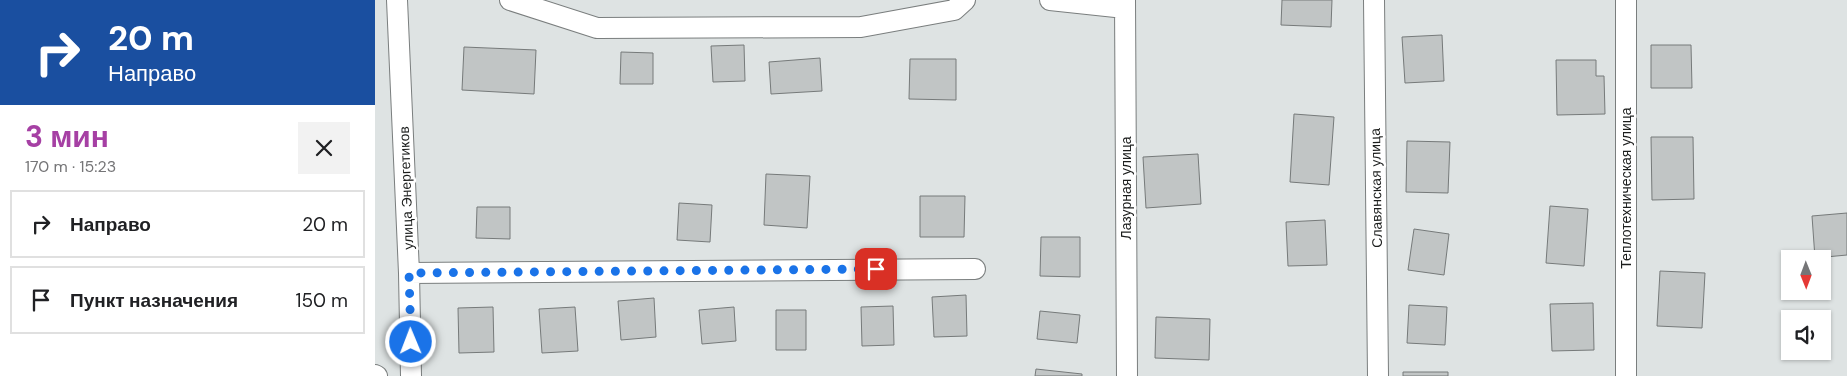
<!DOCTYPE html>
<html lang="ru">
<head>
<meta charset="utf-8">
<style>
  :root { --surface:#fff; --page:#f2f2f2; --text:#202124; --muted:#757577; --line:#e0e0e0; --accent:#a640a4 }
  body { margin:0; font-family:"DM Sans",sans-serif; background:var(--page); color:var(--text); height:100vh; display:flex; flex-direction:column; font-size:19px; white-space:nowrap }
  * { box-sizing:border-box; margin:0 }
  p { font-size:16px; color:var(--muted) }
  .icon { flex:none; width:28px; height:28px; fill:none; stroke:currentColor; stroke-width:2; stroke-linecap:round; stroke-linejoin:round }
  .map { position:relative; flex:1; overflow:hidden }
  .details { display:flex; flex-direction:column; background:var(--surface); width:375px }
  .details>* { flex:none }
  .top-card { background:#1a4fa0; color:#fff; overflow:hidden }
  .needle { width:32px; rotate:179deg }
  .tools { position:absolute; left:1406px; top:250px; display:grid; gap:10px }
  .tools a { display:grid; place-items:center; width:50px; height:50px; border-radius:0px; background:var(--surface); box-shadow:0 1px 4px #0004; font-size:25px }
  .pin { position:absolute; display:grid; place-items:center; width:42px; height:42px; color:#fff; margin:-21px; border-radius:10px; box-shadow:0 2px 8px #0006 }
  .me { position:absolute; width:55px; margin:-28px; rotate:359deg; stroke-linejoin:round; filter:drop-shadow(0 0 4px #0008) }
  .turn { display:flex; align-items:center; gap:18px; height:105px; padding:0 25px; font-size:22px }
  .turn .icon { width:65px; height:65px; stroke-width:2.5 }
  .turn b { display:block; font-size:35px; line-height:42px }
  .round { display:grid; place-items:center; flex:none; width:52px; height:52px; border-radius:0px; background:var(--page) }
  .summary { display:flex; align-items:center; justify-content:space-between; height:85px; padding:0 25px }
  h1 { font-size:30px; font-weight:700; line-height:38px; color:var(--accent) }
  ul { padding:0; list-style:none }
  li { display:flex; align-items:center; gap:15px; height:68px; margin:0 10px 8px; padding:0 15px; border:2px solid var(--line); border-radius:0px }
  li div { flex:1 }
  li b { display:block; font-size:19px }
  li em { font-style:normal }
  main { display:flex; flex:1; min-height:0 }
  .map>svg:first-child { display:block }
  .building { fill:#c1c5c5; stroke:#767a7a }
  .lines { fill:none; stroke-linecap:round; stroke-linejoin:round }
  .street-casing { stroke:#7a7e7e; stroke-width:22 }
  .street { stroke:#fff; stroke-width:20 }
  .route { stroke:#1a73e8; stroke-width:9; stroke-dasharray:0 16.2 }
  .labels { text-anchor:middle; stroke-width:5; stroke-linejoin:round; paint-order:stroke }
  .street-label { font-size:14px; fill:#1b1d1c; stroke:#fff }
</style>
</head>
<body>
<main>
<section class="details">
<div class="top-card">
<div class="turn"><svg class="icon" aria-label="right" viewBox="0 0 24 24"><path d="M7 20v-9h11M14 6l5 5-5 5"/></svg><div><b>20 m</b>Направо</div></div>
</div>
<div class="summary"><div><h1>3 мин</h1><p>170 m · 15:23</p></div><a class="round"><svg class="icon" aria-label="close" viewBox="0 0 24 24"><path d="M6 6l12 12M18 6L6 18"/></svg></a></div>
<ul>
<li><svg class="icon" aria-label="right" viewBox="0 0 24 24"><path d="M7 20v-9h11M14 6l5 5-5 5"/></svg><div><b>Направо</b></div><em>20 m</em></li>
<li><svg class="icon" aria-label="arrive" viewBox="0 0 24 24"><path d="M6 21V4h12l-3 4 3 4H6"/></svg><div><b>Пункт назначения</b></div><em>150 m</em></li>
</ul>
</section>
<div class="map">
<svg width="1472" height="376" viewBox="0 0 1472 376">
  <rect width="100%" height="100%" fill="#dee3e3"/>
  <path class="building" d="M 907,0 L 957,0 L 956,27 L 906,25 Z
    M 1067,35 L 1069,81 L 1030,83 L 1027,37 Z
    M 369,45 L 370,81 L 338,82 L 336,46 Z
    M 1276,45 L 1316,45 L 1317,88 L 1276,88 Z
    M 89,47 L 161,50 L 159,94 L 87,90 Z
    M 246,52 L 278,53 L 278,84 L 245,84 Z
    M 445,58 L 447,91 L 396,94 L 394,62 Z
    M 535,59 L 581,59 L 581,100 L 534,99 Z
    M 1181,60 L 1221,60 L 1221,76 L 1229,76 L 1230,114 L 1182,115 Z
    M 919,114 L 959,117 L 954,185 L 915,182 Z
    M 1276,137 L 1318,137 L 1319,199 L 1277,200 Z
    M 1032,141 L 1075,142 L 1073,193 L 1031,192 Z
    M 823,154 L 826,204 L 771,208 L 768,157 Z
    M 391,174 L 435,176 L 432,228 L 389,225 Z
    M 545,196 L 590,196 L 589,237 L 545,237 Z
    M 304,203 L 337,205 L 335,242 L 302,240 Z
    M 1175,206 L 1213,209 L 1209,266 L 1171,263 Z
    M 102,207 L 135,207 L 135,239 L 101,238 Z
    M 1472,213 L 1472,255 L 1440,258 L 1437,216 Z
    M 950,220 L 952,265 L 913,266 L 911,222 Z
    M 1039,229 L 1074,234 L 1069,275 L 1033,270 Z
    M 666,237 L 705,237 L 705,277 L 665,276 Z
    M 1285,271 L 1330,273 L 1327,328 L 1282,326 Z
    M 591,295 L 592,336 L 559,337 L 557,297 Z
    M 279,298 L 281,337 L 246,340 L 243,301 Z
    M 1218,303 L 1219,350 L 1177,351 L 1175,304 Z
    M 1034,305 L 1072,307 L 1070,345 L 1032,343 Z
    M 518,306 L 519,345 L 487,346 L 486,307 Z
    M 118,307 L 119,352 L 84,353 L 83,308 Z
    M 200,307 L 203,351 L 167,353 L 164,309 Z
    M 359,307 L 361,341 L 327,344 L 324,310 Z
    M 401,310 L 431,310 L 431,350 L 401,350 Z
    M 665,311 L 705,315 L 702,343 L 662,339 Z
    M 781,317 L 835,319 L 834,360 L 780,358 Z
    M 661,369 L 707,374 L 707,376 L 660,376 Z
    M 1028,372 L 1073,372 L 1073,376 L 1028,376 Z"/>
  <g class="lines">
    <defs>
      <path id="street" d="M 22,0 L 34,273 L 36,376
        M 135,0 L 222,28 L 486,27 L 579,10 L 590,0
        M 675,0 L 750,8
        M 750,0 L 752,376
        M 999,0 L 1003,376
        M 34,273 L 600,269
        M 0,375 L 2,376
        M 1251,376 L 1251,0"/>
    </defs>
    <use href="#street" class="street-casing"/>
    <use href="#street" class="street"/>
  </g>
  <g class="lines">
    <path class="route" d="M 36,342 L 34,273 L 501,269"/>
  </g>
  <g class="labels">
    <g class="street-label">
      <text transform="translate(31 188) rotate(-92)" y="5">улица Энергетиков</text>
      <text transform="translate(751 188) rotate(-90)" y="5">Лазурная улица</text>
      <text transform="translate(1001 188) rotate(-91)" y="5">Славянская улица</text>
      <text transform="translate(1251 188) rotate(-90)" y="5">Теплотехническая улица</text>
    </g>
  </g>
</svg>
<div class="tools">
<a><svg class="needle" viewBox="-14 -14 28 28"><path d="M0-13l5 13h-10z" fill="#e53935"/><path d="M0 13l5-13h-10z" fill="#757577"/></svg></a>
<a><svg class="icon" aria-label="sound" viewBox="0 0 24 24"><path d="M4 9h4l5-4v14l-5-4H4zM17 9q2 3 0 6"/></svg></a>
</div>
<div class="pin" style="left:501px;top:269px;background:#d93025"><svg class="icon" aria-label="arrive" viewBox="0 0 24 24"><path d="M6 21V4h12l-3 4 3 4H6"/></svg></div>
<svg class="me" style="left:36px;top:342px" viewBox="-20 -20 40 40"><circle r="17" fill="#1a73e8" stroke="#fff" stroke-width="3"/><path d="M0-11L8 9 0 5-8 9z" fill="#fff"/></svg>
</div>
</main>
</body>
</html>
